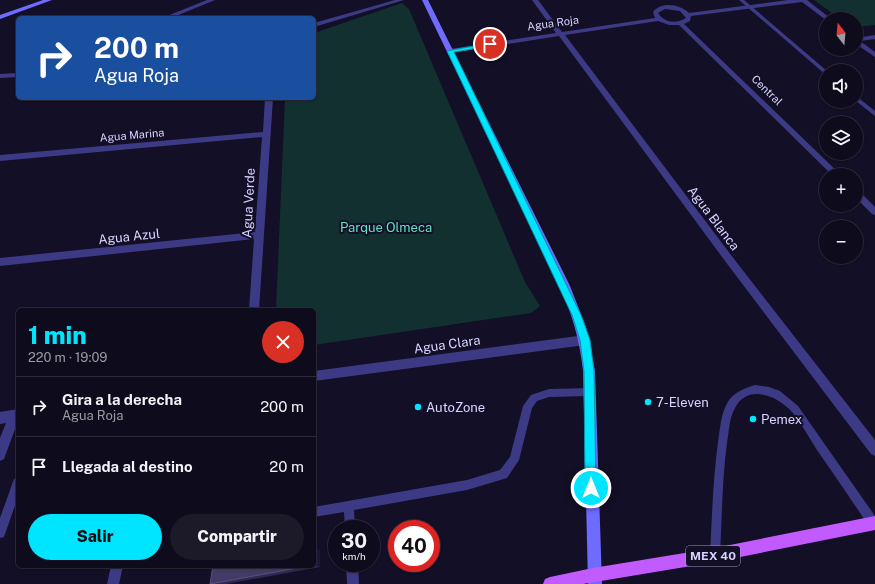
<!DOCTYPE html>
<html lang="es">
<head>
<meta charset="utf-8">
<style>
  :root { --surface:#0e0b1c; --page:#1c1929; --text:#f1f3f6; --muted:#9b9ba3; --line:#2e2b3b; --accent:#00e5ff }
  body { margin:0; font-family:"Public Sans",sans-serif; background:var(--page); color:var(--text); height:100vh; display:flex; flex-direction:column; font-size:15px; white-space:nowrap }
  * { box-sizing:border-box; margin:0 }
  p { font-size:13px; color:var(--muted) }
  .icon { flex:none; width:22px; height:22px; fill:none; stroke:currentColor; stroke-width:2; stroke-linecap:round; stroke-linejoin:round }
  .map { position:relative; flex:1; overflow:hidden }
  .panel { position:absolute; left:16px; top:308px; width:300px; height:260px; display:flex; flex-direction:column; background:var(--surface); border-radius:6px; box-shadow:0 1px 3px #0004,0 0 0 1px var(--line) }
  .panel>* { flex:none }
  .banner { position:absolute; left:16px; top:16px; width:300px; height:84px; border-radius:6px; box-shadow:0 1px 3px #0004,0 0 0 1px var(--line); background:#1a4fa0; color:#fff; overflow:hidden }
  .needle { width:26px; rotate:344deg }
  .buttons { position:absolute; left:819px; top:12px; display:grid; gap:8px }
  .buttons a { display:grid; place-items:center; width:44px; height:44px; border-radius:50%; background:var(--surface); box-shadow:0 1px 3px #0004,0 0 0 1px var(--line); font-size:20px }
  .speed { position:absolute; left:328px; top:520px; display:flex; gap:8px; font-size:20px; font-weight:700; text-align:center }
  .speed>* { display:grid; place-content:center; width:52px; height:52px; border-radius:50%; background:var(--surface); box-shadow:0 1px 3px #0004,0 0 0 1px var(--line); line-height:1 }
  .speed small { font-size:10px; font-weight:400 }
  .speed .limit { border:6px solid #d22; background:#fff; color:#111 }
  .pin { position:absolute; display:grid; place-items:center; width:34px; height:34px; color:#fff; margin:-17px; border:2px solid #fff; border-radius:50%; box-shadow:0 1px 4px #0007 }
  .me { position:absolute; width:44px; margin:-22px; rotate:0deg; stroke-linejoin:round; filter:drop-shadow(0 0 3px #0008) }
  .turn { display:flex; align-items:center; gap:14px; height:84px; padding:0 12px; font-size:18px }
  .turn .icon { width:52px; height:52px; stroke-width:2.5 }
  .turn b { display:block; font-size:28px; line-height:34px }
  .round { display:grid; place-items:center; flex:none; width:42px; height:42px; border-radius:21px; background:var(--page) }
  .head { display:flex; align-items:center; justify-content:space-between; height:68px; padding:0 12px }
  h1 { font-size:24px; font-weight:800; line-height:30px; color:var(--accent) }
  .button { display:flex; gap:8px; margin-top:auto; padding:8px 12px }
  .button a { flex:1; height:46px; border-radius:24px; background:var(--accent); color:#111; font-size:16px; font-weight:800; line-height:46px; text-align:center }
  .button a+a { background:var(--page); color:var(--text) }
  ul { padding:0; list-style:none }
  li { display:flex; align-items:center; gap:12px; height:60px; padding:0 12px; border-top:1px solid var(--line) }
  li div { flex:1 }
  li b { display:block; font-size:15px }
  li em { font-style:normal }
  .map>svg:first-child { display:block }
  .green { fill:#12302f }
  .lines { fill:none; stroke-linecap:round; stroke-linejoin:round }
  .lane { fill:#3d3a85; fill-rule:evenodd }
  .street { fill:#3d3a85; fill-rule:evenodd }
  .secondary { fill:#6f6bff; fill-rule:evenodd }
  .primary { fill:#c25bff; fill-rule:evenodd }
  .wall { fill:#312854 }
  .shaded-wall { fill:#1d163a }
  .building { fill:#433a66; stroke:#5a527e }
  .route { fill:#00e5ff; stroke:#0095a6 }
  .poi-dot { fill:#00e5ff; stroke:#130f26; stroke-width:1.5 }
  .labels { text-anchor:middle; stroke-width:4; stroke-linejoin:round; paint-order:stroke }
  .far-street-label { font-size:11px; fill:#d9d4ff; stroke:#130f26 }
  .shield { fill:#130f26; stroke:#9e99be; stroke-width:1 }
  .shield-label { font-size:12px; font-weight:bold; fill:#d9d4ff }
  .street-label { font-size:13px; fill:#d9d4ff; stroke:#130f26 }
  .park-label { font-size:13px; fill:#5fe0c0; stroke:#130f26 }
  .poi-label { font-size:13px; fill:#d9d4ff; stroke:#130f26; text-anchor:start }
</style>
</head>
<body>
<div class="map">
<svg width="875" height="584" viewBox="0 0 875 584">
  <rect width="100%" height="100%" fill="#130f26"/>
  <path class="green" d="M 814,0 L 875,0 L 875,25 L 856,27 L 856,19 L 840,19 Z
    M 402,3 L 409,9 L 525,282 L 540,306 L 531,313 L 314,345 L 314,310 L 276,310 L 285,98 L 314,98 L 314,33 Z"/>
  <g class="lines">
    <path class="lane" d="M 739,0 L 744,0 L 827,71 L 826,75 Z
      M 856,96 L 875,111 L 875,116 L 856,101 Z
      M 755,385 L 769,387 L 780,391 L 798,406 L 875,516 L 875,529 L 870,528 C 853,502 835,476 817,450 C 809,437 801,423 792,412 C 777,395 746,383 734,410 C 729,420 729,432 727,443 C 722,480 722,518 720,555 L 719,559 L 715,560 L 711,559 L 710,555 C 712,517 713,479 718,442 C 720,428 721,412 729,400 C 735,392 745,388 755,385 Z
      M 590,388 L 593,389 L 595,392 L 593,395 L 590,396 L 549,397 L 537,401 L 532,408 L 519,460 L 507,478 L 467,490 L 354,510 L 355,529 L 345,529 L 344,512 L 314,517 L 314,507 L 467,480 L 500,470 L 510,457 L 523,406 L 531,395 L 549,389 Z
      M 18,478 L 18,497 L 4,537 L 0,538 L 0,518 L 14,479 Z
      M 346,563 L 358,563 L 359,584 L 347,584 Z
      M 111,566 L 123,566 L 119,584 L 107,584 Z"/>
    <path class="street" d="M 207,0 L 215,0 L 171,18 L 162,18 Z
      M 395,0 L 404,0 L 314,27 L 314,23 Z
      M 532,0 L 538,0 L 562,32 L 655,18 L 653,12 C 661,1 680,4 689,13 L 788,0 L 807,0 L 830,18 L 831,19 L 826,20 L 802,2 L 691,16 L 690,21 L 684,24 L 841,175 L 832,175 L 679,25 L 669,25 L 658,21 L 565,35 L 734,259 L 875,440 L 875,456 L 871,454 L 728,265 L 559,36 L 450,53 L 447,51 L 450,49 L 556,33 ZM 665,9 L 680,11 L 686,18 C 677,24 664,23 658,13 Z
      M 875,35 L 875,39 L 860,41 L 875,52 L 875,57 L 856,44 L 856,38 Z
      M 18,73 L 18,77 L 0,78 L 0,74 Z
      M 265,98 L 273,98 L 259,310 L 249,310 L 254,239 L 0,266 L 0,258 L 255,232 L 262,137 L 0,161 L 0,155 L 263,132 Z
      M 856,190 L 859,191 L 875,207 L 875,215 L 872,214 L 856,198 Z
      M 585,335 L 589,337 L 590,340 L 589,343 L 585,345 L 314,381 L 314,371 Z
      M 18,409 L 18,421 L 4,459 L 0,461 L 0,438 L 6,423 L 0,424 L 0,412 Z"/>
    <path class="secondary" d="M 43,0 L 52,0 L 0,19 L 0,15 Z
      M 422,0 L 428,0 L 570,286 L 586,327 L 595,371 L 602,584 L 588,584 L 583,371 C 580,341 572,314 560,286 Z"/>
    <path class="primary" d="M 875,516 L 875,530 L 715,562 L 583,584 L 543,584 L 545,579 L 550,577 L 593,568 L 715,548 Z"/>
  </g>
  <path class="wall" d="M 314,548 L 316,548 L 320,551 L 320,567 L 226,584 L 210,584 L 213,566 L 314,566 Z"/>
  <path class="shaded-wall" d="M 316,548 L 320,551 L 320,567 L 315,565 Z"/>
  <path class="building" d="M 314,548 L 316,548 L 315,565 L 314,565 Z
    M 213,566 L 308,566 L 210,584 Z"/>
  <path class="route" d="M 490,43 L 492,43 L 492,46 L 454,52 L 581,315 L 590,340 L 594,371 L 596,488 L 595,492 L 591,494 L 587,492 L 585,488 L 584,371 L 580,340 L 572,315 L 447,51 Z"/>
  <g class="poi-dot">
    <circle cx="648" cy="402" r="4"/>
    <circle cx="418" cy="407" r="4"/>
    <circle cx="753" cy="419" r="4"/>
  </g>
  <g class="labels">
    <g class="far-street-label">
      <text transform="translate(553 23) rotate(-8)" y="4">Agua Roja</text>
      <text transform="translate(767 90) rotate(44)" y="4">Central</text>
      <text transform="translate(132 135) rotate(-5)" y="4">Agua Marina</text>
    </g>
    <rect class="shield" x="686" y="546" width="54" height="20" rx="3"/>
    <g class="shield-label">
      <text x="713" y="560">MEX 40</text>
    </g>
    <g class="street-label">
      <text transform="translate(248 203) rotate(-87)" y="5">Agua Verde</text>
      <text transform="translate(714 218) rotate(53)" y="5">Agua Blanca</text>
      <text transform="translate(129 236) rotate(-6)" y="5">Agua Azul</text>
      <text transform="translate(447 344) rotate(-8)" y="5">Agua Clara</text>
    </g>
    <g class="park-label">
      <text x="386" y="232">Parque Olmeca</text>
    </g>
    <g class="poi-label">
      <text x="656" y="407">7-Eleven</text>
      <text x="426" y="412">AutoZone</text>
      <text x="761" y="424">Pemex</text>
    </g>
  </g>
</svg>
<div class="buttons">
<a><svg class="needle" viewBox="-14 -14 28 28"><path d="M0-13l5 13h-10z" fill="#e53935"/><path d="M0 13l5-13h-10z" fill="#9b9ba3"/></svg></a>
<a><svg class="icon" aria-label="sound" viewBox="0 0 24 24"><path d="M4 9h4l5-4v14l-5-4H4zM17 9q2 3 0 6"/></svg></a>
<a><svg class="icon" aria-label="layers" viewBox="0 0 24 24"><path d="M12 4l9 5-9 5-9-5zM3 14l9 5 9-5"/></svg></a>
<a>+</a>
<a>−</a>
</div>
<div class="speed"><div>30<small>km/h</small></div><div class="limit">40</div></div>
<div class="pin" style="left:490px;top:44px;background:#d93025"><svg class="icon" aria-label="arrive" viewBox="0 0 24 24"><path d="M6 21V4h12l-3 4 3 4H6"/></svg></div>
<svg class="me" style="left:591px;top:488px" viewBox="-20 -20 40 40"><circle r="17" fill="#00e5ff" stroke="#fff" stroke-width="3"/><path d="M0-11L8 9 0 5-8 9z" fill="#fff"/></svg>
<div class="banner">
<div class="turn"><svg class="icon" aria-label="right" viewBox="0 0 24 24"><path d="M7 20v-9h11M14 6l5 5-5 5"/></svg><div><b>200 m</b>Agua Roja</div></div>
</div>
<section class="panel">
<div class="head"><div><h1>1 min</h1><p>220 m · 19:09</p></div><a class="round" style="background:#d93025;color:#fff"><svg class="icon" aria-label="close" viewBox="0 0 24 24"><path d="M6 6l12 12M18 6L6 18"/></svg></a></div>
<ul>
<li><svg class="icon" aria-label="right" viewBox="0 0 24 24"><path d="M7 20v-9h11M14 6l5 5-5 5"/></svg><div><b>Gira a la derecha</b><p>Agua Roja</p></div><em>200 m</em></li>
<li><svg class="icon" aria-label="arrive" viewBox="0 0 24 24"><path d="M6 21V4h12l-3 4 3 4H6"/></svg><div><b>Llegada al destino</b></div><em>20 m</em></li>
</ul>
<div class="button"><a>Salir</a><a>Compartir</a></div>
</section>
</div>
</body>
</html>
